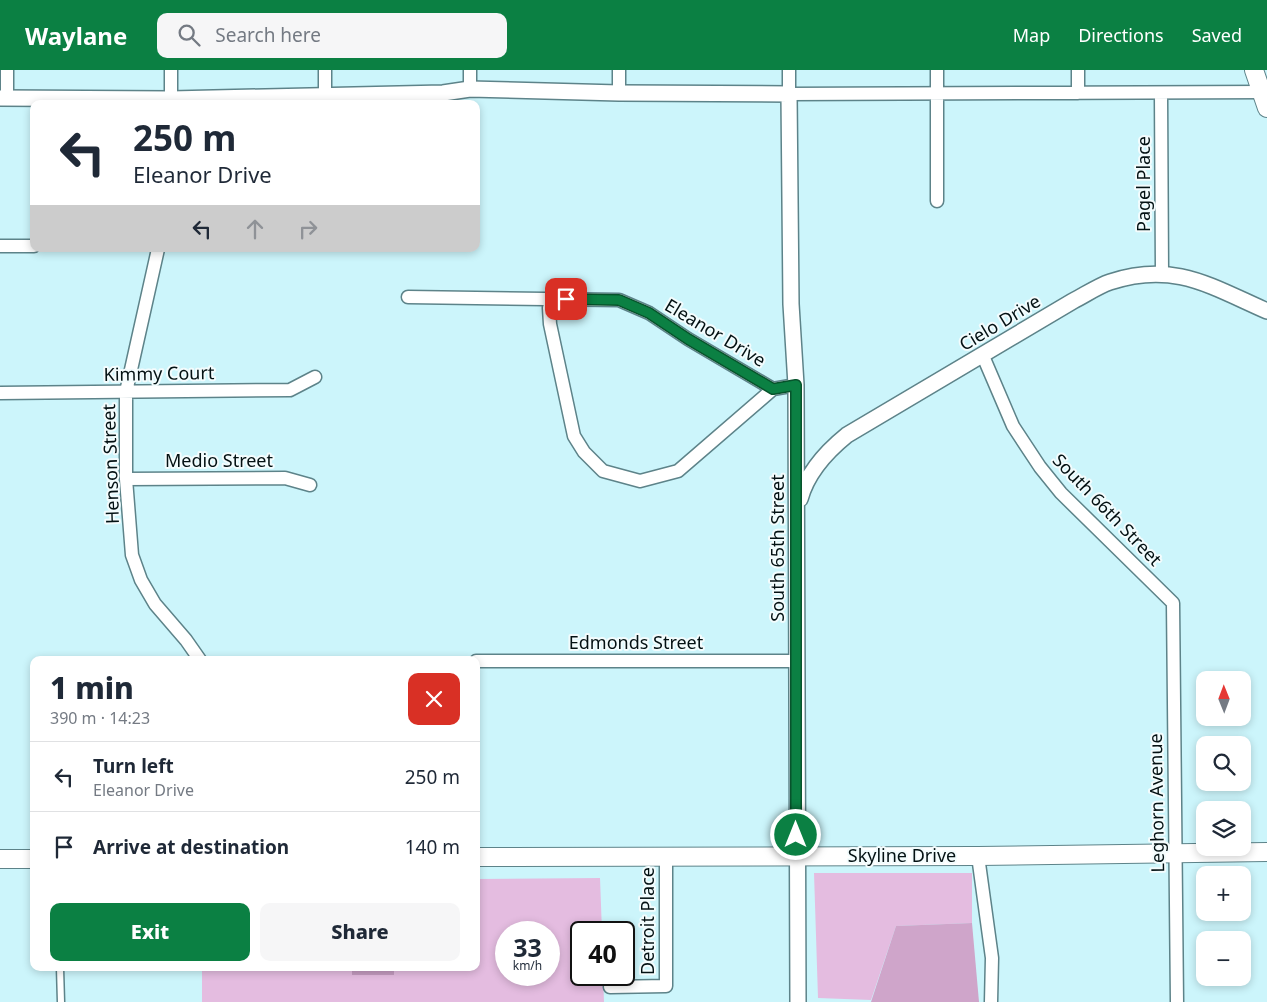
<!DOCTYPE html>
<html lang="en">
<head>
<meta charset="utf-8">
<style>
  :root { --surface:#fff; --page:#f6f6f7; --text:#1f2937; --muted:#747a83; --line:#e0e1e3; --accent:#0b8043 }
  body { margin:0; font-family:"Noto Sans",sans-serif; background:var(--page); color:var(--text); height:100vh; display:flex; flex-direction:column; font-size:19px; white-space:nowrap }
  * { box-sizing:border-box; margin:0 }
  p { font-size:16px; color:var(--muted) }
  .icon { flex:none; width:28px; height:28px; fill:none; stroke:currentColor; stroke-width:2; stroke-linecap:round; stroke-linejoin:round }
  .map { position:relative; flex:1; overflow:hidden }
  .side { position:absolute; left:30px; top:586px; width:450px; height:315px; display:flex; flex-direction:column; background:var(--surface); border-radius:10px; box-shadow:0 2px 8px #0003 }
  .side>* { flex:none }
  .top-card { position:absolute; left:30px; top:30px; width:450px; height:152px; border-radius:10px; box-shadow:0 2px 8px #0003; background:#fff; color:var(--text); overflow:hidden }
  .needle { width:32px; rotate:359deg }
  .fabs { position:absolute; left:1196px; top:601px; display:grid; gap:10px }
  .fabs a { display:grid; place-items:center; width:55px; height:55px; border-radius:10px; background:var(--surface); box-shadow:0 2px 8px #0003; font-size:25px }
  .speed { position:absolute; left:495px; top:851px; display:flex; gap:10px; font-size:25px; font-weight:700; text-align:center }
  .speed>* { display:grid; place-content:center; width:65px; height:65px; border-radius:50%; background:var(--surface); box-shadow:0 2px 8px #0003; line-height:1 }
  .speed small { font-size:12px; font-weight:400 }
  .speed .limit { border:2px solid #111; border-radius:8px; background:#fff; color:#111 }
  .pin { position:absolute; display:grid; place-items:center; width:42px; height:42px; color:#fff; margin:-21px; border-radius:10px; box-shadow:0 2px 8px #0006 }
  .me { position:absolute; width:55px; margin:-28px; rotate:0deg; stroke-linejoin:round; filter:drop-shadow(0 0 4px #0008) }
  .turn { display:flex; align-items:center; gap:18px; height:105px; padding:0 20px; font-size:22px }
  .turn .icon { width:65px; height:65px; stroke-width:2.5 }
  .turn b { display:block; font-size:35px; line-height:42px }
  .lanes { display:flex; align-items:center; height:48px; padding:0 20px; background:#0003; justify-content:center; gap:25px; direction:ltr }
  .lanes .off { opacity:.35 }
  .round { display:grid; place-items:center; flex:none; width:52px; height:52px; border-radius:10px; background:var(--page) }
  .overview { display:flex; align-items:center; justify-content:space-between; height:85px; padding:0 20px }
  h1 { font-size:30px; font-weight:800; line-height:38px }
  .button { display:flex; gap:10px; margin-top:auto; padding:10px 20px }
  .button a { flex:1; height:58px; border-radius:10px; background:var(--accent); color:#fff; font-size:20px; font-weight:800; line-height:58px; text-align:center }
  .button a+a { background:var(--page); color:var(--text) }
  ul { padding:0; list-style:none }
  li { display:flex; align-items:center; gap:15px; height:70px; padding:0 20px; border-top:1px solid var(--line) }
  li div { flex:1 }
  li b { display:block; font-size:19px }
  li em { font-style:normal }
  header { display:flex; align-items:center; gap:30px; box-sizing:border-box; height:70px; padding:0 25px; background:var(--accent); color:#fff }
  header strong { font-size:24px }
  nav { display:flex; gap:28px; margin-inline-start:auto; font-size:18px }
  .search { width:350px; height:45px; background:var(--page); display:flex; align-items:center; gap:12px; box-sizing:border-box; padding:0 18px; border-radius:10px; color:var(--muted); font-size:19px }
  .map>svg:first-child { display:block }
  .green { fill:#e4bce0; fill-rule:evenodd }
  .forest { fill:#cfa5ca }
  .water { fill:#c49bc0 }
  .lines { fill:none; stroke-linecap:round; stroke-linejoin:round }
  .service-casing { stroke:#5d8389; stroke-width:9 }
  .minor-casing { stroke:#5d8389; stroke-width:15 }
  .tertiary-casing { stroke:#5d8389; stroke-width:18 }
  .secondary-casing { stroke:#5d8389; stroke-width:20 }
  .service { stroke:#fff; stroke-width:6 }
  .minor { stroke:#fff; stroke-width:12 }
  .tertiary { stroke:#fff; stroke-width:15 }
  .secondary { stroke:#fff; stroke-width:18 }
  .route-casing { stroke:#07532c; stroke-width:12 }
  .route { stroke:#0b8043; stroke-width:9 }
  .labels { text-anchor:middle; stroke-width:4; stroke-linejoin:round; paint-order:stroke }
  .street-label { font-size:18px; fill:#031113; stroke:#f3fcfd }
</style>
</head>
<body>
<header>
<strong>Waylane</strong>
<div class="search"><svg class="icon" aria-label="search" viewBox="0 0 24 24"><circle cx="10" cy="10" r="6"/><path d="M15 15l6 6"/></svg>Search here</div>
<nav><a>Map</a><a>Directions</a><a>Saved</a></nav>
</header>
<div class="map">
<svg width="1267" height="932" viewBox="0 0 1267 932">
  <rect width="100%" height="100%" fill="#ccf5fb"/>
  <path class="green" d="M 814,803 L 972,803 L 972,853 L 896,856 L 871,930 L 818,928 Z
    M 600,808 L 602,862 L 581,862 L 581,905 L 603,905 L 604,932 L 202,932 L 202,898 L 476,898 L 476,809 ZM 506,862 L 549,862 L 549,905 L 506,905 Z"/>
  <path class="forest" d="M 972,853 L 979,932 L 871,932 L 896,856 Z"/>
  <path class="water" d="M 352,898 L 394,898 L 394,905 L 352,905 Z"/>
  <g class="lines">
    <defs>
      <path id="service" d="M 60,898 L 61,932"/>
      <path id="minor" d="M 7,0 L 7,28
        M 171,0 L 171,34
        M 470,0 L 470,19
        M 789,0 L 789,24 L 1267,22
        M 937,0 L 937,131
        M 1078,0 L 1078,23
        M 619,23 L 619,0
        M 1161,24 L 1162,203
        M 325,25 L 325,0
        M 0,176 L 34,176
        M 158,179 L 126,322 L 126,409 L 132,485 L 141,510 L 155,534 L 186,570 L 200,590
        M 408,227 L 619,230 L 649,243 L 688,269 L 773,319 L 796,315
        M 552,230 L 549,238 L 550,254 L 574,366 L 584,382 L 603,401 L 640,411 L 678,401 L 773,319
        M 983,286 L 1013,356 L 1040,397 L 1061,423 L 1173,533 L 1177,932
        M 0,323 L 290,320 L 315,307
        M 126,409 L 285,408 L 310,415
        M 476,591 L 796,591
        M 978,786 L 992,888 L 991,932
        M 610,917 L 666,916 L 666,785"/>
      <path id="tertiary" d="M 0,28 L 171,29 L 443,23 L 470,19 L 619,23 L 789,24 L 791,234 L 796,315 L 798,932
        M 800,429 C 807,403 826,382 847,365 L 1073,231 C 1085,225 1098,216 1110,212 C 1174,191 1210,216 1267,241"/>
      <path id="secondary" d="M 1254,0 L 1267,38
        M 476,787 L 978,786 L 1267,782
        M 0,789 L 34,789"/>
    </defs>
    <use href="#service" class="service-casing"/>
    <use href="#minor" class="minor-casing"/>
    <use href="#tertiary" class="tertiary-casing"/>
    <use href="#secondary" class="secondary-casing"/>
    <use href="#service" class="service"/>
    <use href="#minor" class="minor"/>
    <use href="#tertiary" class="tertiary"/>
    <use href="#secondary" class="secondary"/>
  </g>
  <g class="lines">
    <defs>
      <path id="route" d="M 566,229 L 619,230 L 649,243 L 688,269 L 773,319 L 796,315 L 796,765"/>
    </defs>
    <use href="#route" class="route-casing"/>
    <use href="#route" class="route"/>
  </g>
  <g class="labels">
    <g class="street-label">
      <text transform="translate(1144 114) rotate(-90)" y="6">Pagel Place</text>
      <text transform="translate(1000 253) rotate(-31)" y="6">Cielo Drive</text>
      <text transform="translate(715 263) rotate(31)" y="6">Eleanor Drive</text>
      <text transform="translate(159 304) rotate(-1)" y="6">Kimmy Court</text>
      <text x="219" y="397">Medio Street</text>
      <text transform="translate(111 394) rotate(-92)" y="6">Henson Street</text>
      <text transform="translate(1107 440) rotate(46)" y="6">South 66th Street</text>
      <text transform="translate(778 478) rotate(-90)" y="6">South 65th Street</text>
      <text x="636" y="579">Edmonds Street</text>
      <text transform="translate(1157 733) rotate(-91)" y="6">Leghorn Avenue</text>
      <text x="902" y="792">Skyline Drive</text>
      <text transform="translate(648 851) rotate(-90)" y="6">Detroit Place</text>
    </g>
  </g>
</svg>
<div class="fabs">
<a><svg class="needle" viewBox="-14 -14 28 28"><path d="M0-13l5 13h-10z" fill="#e53935"/><path d="M0 13l5-13h-10z" fill="#747a83"/></svg></a>
<a><svg class="icon" aria-label="search" viewBox="0 0 24 24"><circle cx="10" cy="10" r="6"/><path d="M15 15l6 6"/></svg></a>
<a><svg class="icon" aria-label="layers" viewBox="0 0 24 24"><path d="M12 4l9 5-9 5-9-5zM3 14l9 5 9-5"/></svg></a>
<a>+</a>
<a>−</a>
</div>
<div class="speed"><div>33<small>km/h</small></div><div class="limit">40</div></div>
<div class="pin" style="left:566px;top:229px;background:#d93025"><svg class="icon" aria-label="arrive" viewBox="0 0 24 24"><path d="M6 21V4h12l-3 4 3 4H6"/></svg></div>
<svg class="me" style="left:796px;top:765px" viewBox="-20 -20 40 40"><circle r="17" fill="#0b8043" stroke="#fff" stroke-width="3"/><path d="M0-11L8 9 0 5-8 9z" fill="#fff"/></svg>
<div class="top-card">
<div class="turn"><svg class="icon" aria-label="left" viewBox="0 0 24 24"><path d="M17 20v-9H6M10 6l-5 5 5 5"/></svg><div><b>250 m</b>Eleanor Drive</div></div>
<div class="lanes"><svg class="icon" aria-label="left" viewBox="0 0 24 24"><path d="M17 20v-9H6M10 6l-5 5 5 5"/></svg><svg class="icon off" aria-label="ahead" viewBox="0 0 24 24"><path d="M12 20V5M6 11l6-6 6 6"/></svg><svg class="icon off" aria-label="right" viewBox="0 0 24 24"><path d="M7 20v-9h11M14 6l5 5-5 5"/></svg></div>
</div>
<section class="side">
<div class="overview"><div><h1>1 min</h1><p>390 m · 14:23</p></div><a class="round" style="background:#d93025;color:#fff"><svg class="icon" aria-label="close" viewBox="0 0 24 24"><path d="M6 6l12 12M18 6L6 18"/></svg></a></div>
<ul>
<li><svg class="icon" aria-label="left" viewBox="0 0 24 24"><path d="M17 20v-9H6M10 6l-5 5 5 5"/></svg><div><b>Turn left</b><p>Eleanor Drive</p></div><em>250 m</em></li>
<li><svg class="icon" aria-label="arrive" viewBox="0 0 24 24"><path d="M6 21V4h12l-3 4 3 4H6"/></svg><div><b>Arrive at destination</b></div><em>140 m</em></li>
</ul>
<div class="button"><a>Exit</a><a>Share</a></div>
</section>
</div>
</body>
</html>
